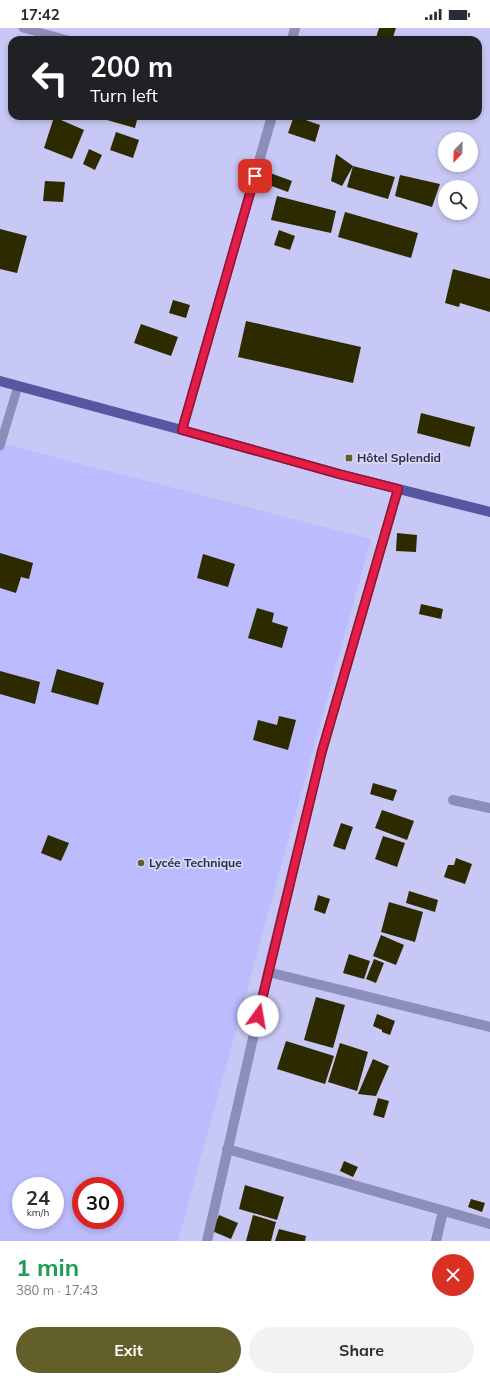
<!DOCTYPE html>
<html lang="en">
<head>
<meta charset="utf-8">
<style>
  :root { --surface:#fff; --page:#f2f2f3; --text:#2b2b33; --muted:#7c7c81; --accent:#635f2b }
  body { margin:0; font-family:Mulish,sans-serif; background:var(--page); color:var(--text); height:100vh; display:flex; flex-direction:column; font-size:15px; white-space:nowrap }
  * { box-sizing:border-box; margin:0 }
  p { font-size:13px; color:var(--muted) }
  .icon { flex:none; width:22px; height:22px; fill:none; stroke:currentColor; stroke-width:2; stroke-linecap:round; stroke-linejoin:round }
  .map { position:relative; height:1213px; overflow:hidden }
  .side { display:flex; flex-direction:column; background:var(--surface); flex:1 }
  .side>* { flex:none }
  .hud { position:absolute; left:8px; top:8px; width:474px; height:84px; border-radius:12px; box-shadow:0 2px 6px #0003; background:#202124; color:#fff; overflow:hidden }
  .needle { width:26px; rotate:203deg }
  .buttons { position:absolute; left:438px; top:104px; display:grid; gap:8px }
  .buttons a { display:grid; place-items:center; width:40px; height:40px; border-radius:50%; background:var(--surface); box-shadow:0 2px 6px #0003; font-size:20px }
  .speed { position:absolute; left:12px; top:1149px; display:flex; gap:8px; font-size:20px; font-weight:700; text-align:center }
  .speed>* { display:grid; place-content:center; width:52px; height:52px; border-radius:50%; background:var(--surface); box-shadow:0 2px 6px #0003; line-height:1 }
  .speed small { font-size:10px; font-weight:400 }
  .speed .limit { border:6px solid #d22; background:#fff; color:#111 }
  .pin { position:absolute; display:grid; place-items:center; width:34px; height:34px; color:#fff; margin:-17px; border-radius:8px; box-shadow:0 2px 6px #0006 }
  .me { position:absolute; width:44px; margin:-22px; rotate:13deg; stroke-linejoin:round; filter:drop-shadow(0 0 3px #0008) }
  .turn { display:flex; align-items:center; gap:14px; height:84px; padding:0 16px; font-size:18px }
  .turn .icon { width:52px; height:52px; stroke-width:2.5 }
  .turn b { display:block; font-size:28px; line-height:34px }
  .round { display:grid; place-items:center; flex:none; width:42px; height:42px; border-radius:21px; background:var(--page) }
  .summary { display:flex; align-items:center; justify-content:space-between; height:68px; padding:0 16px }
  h1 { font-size:24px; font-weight:700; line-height:30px; color:#1e9e55 }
  .action { display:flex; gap:8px; margin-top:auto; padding:8px 16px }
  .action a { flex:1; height:46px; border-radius:24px; background:var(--accent); color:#fff; font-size:16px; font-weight:700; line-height:46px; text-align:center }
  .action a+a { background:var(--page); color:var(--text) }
  .status { display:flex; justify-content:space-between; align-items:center; height:28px; padding:0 20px; background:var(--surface); direction:ltr }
  .status svg { height:11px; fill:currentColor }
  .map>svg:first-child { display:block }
  .built { fill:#bbbbfd; fill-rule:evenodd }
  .building { fill:#2e2a00 }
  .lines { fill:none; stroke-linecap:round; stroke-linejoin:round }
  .service { stroke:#8c8db8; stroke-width:9 }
  .minor { stroke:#8c8db8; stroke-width:10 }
  .primary { stroke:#5a55a3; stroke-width:10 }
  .route-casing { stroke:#92132f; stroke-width:10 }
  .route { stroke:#e11d48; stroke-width:7 }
  .poi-dot { fill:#635f2b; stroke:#d5d6f5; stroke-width:1.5 }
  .labels { text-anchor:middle; stroke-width:4; stroke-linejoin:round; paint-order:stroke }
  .poi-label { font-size:12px; font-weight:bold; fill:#2d2c4a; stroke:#d5d6f5; text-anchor:start }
</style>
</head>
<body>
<div class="status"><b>17:42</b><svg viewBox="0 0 49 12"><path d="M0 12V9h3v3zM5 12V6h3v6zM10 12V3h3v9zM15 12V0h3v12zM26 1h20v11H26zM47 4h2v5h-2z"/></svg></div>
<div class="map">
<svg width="490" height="1213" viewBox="0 0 490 1213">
  <rect width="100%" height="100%" fill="#c7c8f5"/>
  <path class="built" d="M 0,415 L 371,511 L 178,1213 L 0,1213 ZM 21,1158 L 55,1158 L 55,1192 L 21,1192 ZM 81,1158 L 115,1158 L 115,1192 L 81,1192 Z"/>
  <path class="building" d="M 379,0 L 396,0 L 392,12 L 381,12 L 376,10 Z
    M 93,88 L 138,88 L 135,100 Z
    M 294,88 L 320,97 L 315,114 L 288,105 Z
    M 54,89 L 84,102 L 72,131 L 44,120 Z
    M 116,104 L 139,112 L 133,130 L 110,122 Z
    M 89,121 L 102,127 L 95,142 L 83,136 Z
    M 336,126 L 353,138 L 342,158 L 331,153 Z
    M 353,138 L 395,149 L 388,171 L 347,159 Z
    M 270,145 L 292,153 L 288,164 L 266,156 Z
    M 400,147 L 440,156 L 432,179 L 395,168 Z
    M 45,153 L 65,154 L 63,174 L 43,173 Z
    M 277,168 L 336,183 L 331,205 L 271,192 Z
    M 345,184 L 418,205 L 411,230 L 338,209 Z
    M 0,201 L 27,208 L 17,245 L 0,241 Z
    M 279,202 L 295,208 L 290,222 L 274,217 Z
    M 453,241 L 490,251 L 490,284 L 460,275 L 459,279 L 445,275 Z
    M 173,272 L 190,277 L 186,290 L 169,285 Z
    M 246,293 L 361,319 L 353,355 L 238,329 Z
    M 141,296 L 178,309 L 171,328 L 134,315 Z
    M 421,385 L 475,399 L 470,419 L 417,405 Z
    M 397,505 L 417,507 L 416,524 L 396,523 Z
    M 0,525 L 33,535 L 29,551 L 21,549 L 16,565 L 0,560 Z
    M 203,526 L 235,536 L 228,559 L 197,550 Z
    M 421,576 L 443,581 L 441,591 L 419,586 Z
    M 257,580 L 274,585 L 272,594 L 288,599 L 282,620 L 248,610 Z
    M 57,641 L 104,655 L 98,677 L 51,664 Z
    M 0,643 L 40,654 L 35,676 L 0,666 Z
    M 279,688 L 296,692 L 288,722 L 253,712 L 258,692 L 277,697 Z
    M 373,755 L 397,762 L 393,773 L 370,766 Z
    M 382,782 L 414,793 L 407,812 L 375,800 Z
    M 341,795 L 353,799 L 345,822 L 333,818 Z
    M 48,807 L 69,815 L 61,833 L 41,825 Z
    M 383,808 L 405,815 L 397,839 L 375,831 Z
    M 456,830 L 472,836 L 465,856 L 444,849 L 448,837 L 454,837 Z
    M 409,863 L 438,872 L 435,884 L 406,875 Z
    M 318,867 L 330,871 L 325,886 L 314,882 Z
    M 389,874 L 423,884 L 415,914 L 381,904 Z
    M 381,907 L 404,917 L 396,937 L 373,928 Z
    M 349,926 L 370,933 L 364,951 L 343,945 Z
    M 374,931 L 384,935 L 376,955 L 366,951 Z
    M 316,969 L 345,977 L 333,1020 L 304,1012 Z
    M 377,986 L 395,993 L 390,1007 L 382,1004 L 382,1002 L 373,998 Z
    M 286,1013 L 334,1028 L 325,1056 L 277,1041 Z
    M 340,1015 L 368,1024 L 357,1063 L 328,1054 Z
    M 373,1031 L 389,1038 L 376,1068 L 358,1066 Z
    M 378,1070 L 389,1073 L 384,1090 L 373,1087 Z
    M 344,1133 L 358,1139 L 353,1149 L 340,1143 Z
    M 245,1157 L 284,1169 L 277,1192 L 239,1181 Z
    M 471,1171 L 485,1175 L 482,1184 L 468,1179 Z
    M 219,1187 L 238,1195 L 231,1211 L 212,1203 Z
    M 253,1187 L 276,1194 L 271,1213 L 246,1213 Z
    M 279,1201 L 306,1208 L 305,1213 L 275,1213 Z"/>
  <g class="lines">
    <path class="service" d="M 23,0 L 68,12
      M 0,418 L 18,358"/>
    <path class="minor" d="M 292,12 L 295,0
      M 182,402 L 272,88
      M 398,461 L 322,723 L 268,944 L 490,999
      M 453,772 L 490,780
      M 227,1121 L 490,1196
      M 207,1213 L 268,944
      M 436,1213 L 443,1183"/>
    <path class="primary" d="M 0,353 L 182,402 L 339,446 L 490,484"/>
  </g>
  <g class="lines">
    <defs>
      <path id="route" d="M 255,148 L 182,402 L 339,446 L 398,461 L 322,723 L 258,988"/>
    </defs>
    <use href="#route" class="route-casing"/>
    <use href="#route" class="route"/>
  </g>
  <g class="poi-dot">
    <rect x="345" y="426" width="8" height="8" rx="2"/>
    <circle cx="141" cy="835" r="4"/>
  </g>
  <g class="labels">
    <g class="poi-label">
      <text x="357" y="434">Hôtel Splendid</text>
      <text x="149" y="839">Lycée Technique</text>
    </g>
  </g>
</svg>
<div class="buttons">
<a><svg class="needle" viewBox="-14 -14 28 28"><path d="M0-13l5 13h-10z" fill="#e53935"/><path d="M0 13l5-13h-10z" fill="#7c7c81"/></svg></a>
<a><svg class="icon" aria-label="search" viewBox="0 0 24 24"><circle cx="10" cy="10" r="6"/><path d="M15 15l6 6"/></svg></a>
</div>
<div class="speed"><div>24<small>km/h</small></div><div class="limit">30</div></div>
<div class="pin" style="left:255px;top:148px;background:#d93025"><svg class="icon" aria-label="arrive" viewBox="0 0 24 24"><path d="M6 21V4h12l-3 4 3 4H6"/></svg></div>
<svg class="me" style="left:258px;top:988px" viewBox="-20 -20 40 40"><circle r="19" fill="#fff"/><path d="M0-13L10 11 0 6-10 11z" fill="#e11d48"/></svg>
<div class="hud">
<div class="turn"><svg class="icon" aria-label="left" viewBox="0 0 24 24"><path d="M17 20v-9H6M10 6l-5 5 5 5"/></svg><div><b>200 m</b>Turn left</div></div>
</div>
</div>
<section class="side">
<div class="summary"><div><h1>1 min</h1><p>380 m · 17:43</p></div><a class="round" style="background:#d93025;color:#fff"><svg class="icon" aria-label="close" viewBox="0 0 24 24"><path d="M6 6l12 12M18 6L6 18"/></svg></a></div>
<div class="action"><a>Exit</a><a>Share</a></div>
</section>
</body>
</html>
